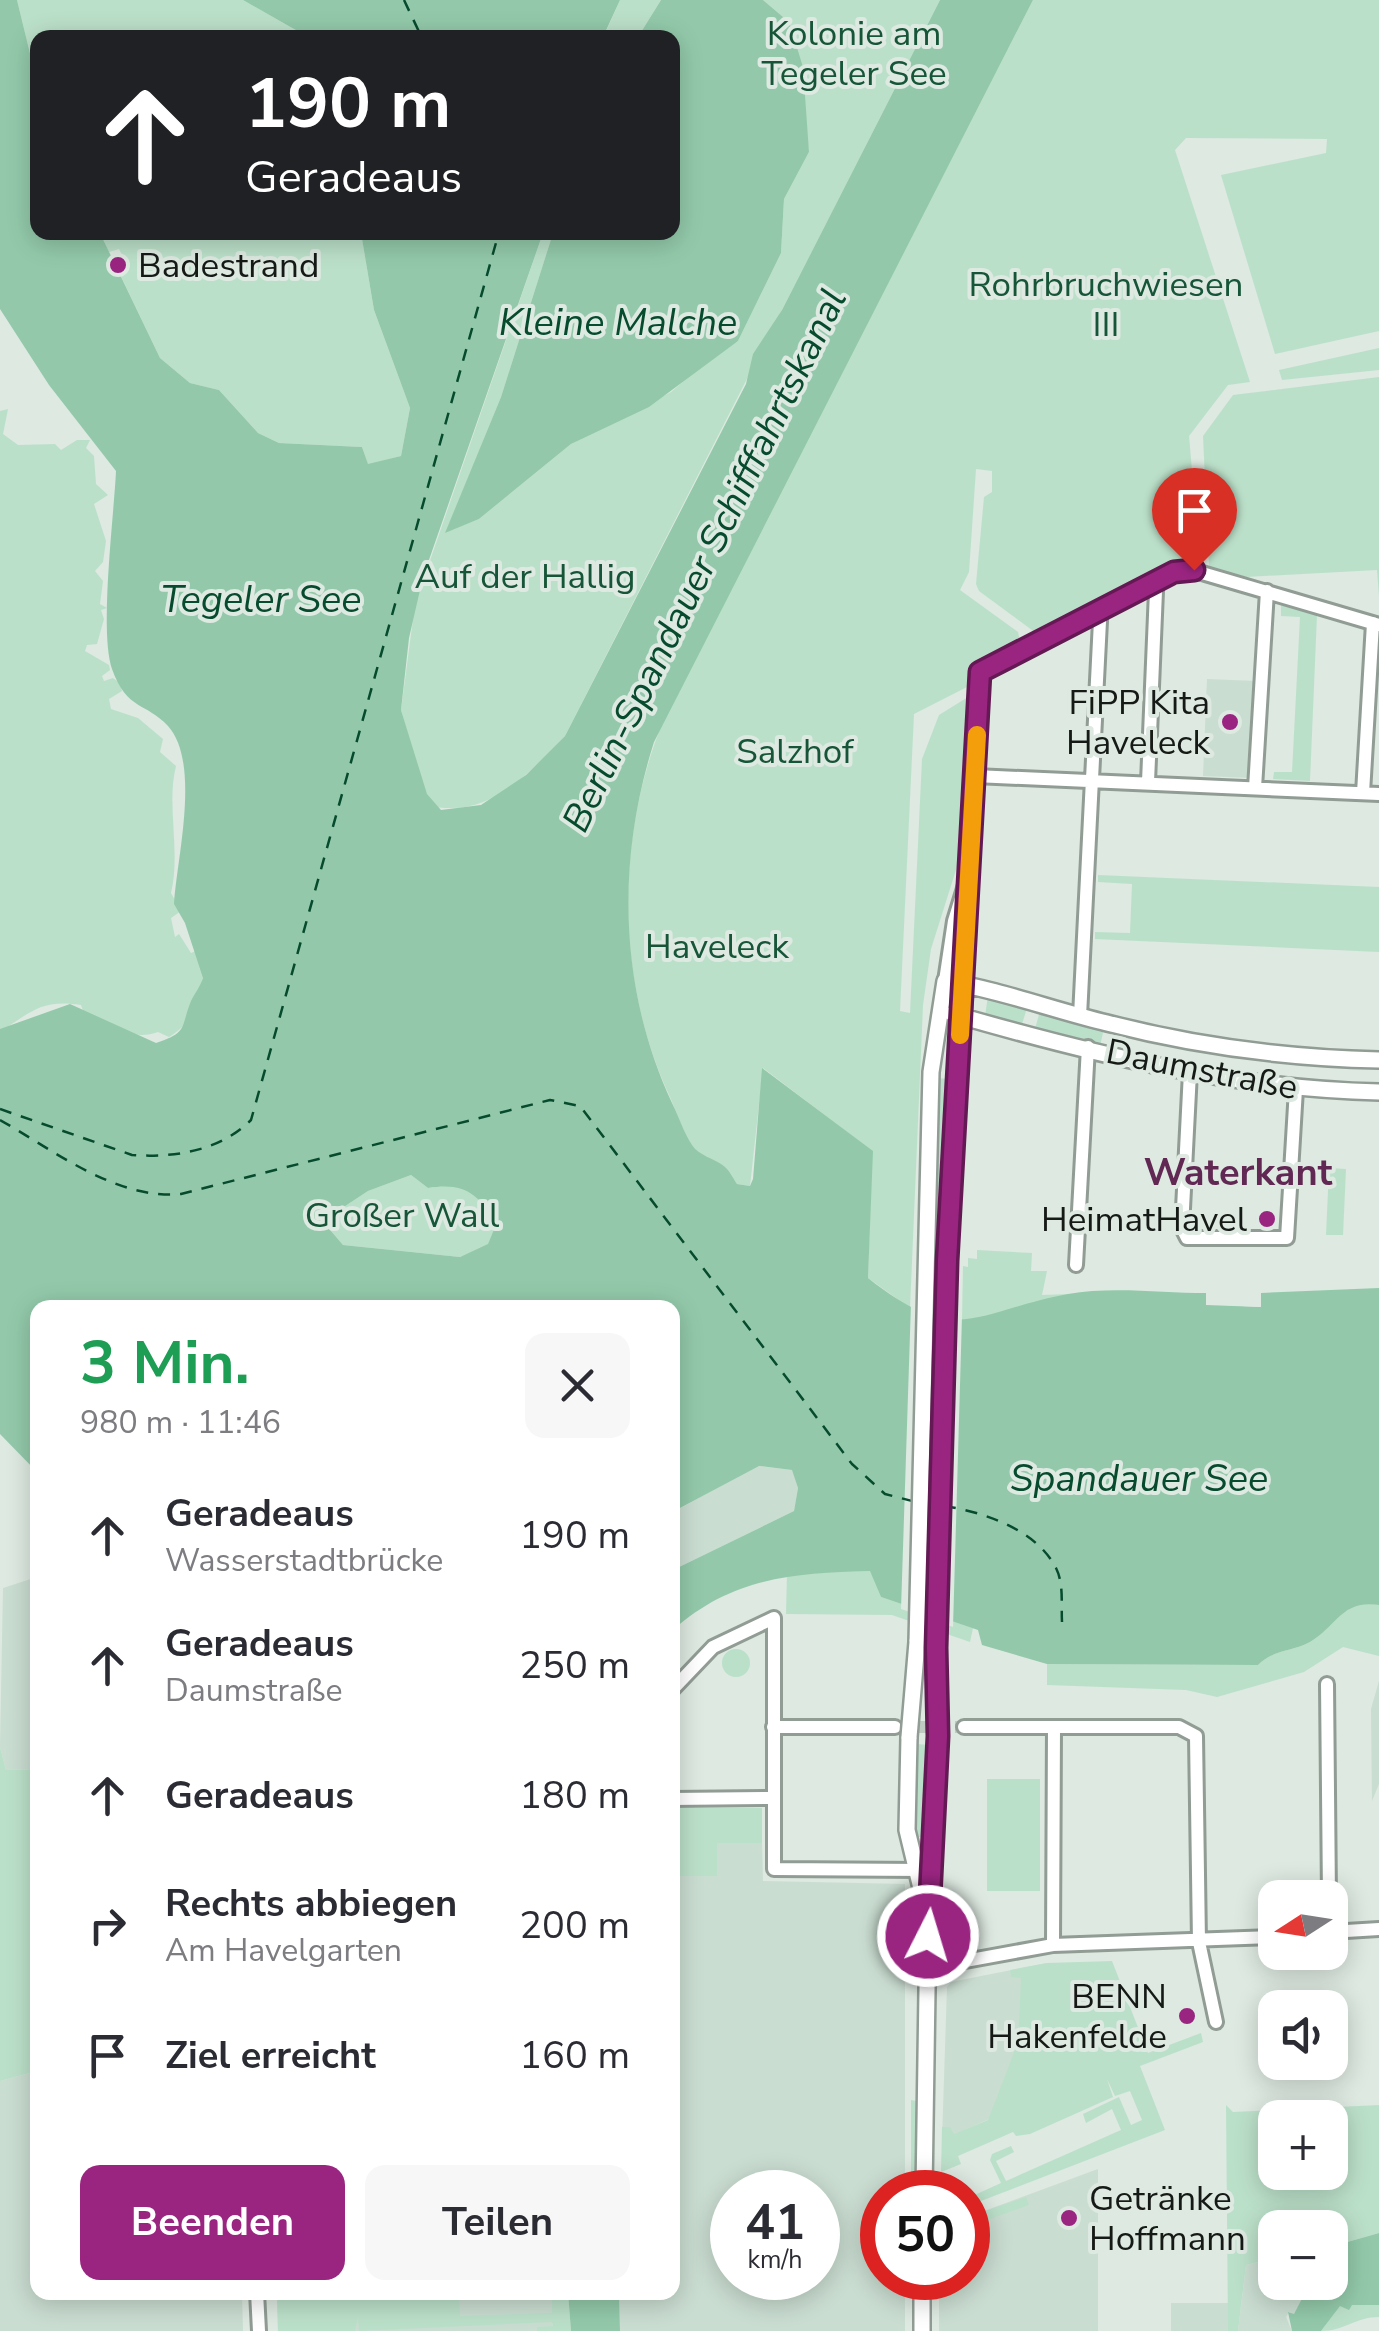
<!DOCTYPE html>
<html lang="de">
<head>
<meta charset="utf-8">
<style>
  :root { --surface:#fff; --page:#f7f7f7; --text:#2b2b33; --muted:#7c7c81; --accent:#9a2581 }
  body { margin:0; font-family:"Nunito Sans",sans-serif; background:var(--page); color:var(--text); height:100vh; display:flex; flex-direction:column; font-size:38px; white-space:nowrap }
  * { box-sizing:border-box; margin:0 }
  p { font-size:32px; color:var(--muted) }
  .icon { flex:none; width:55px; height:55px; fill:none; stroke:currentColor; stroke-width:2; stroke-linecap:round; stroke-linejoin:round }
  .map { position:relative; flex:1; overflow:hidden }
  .sheet { position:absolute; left:30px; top:1300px; width:650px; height:1000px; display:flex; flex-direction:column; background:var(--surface); border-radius:20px; box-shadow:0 5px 25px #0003 }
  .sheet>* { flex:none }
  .hud { position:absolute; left:30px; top:30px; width:650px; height:210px; border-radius:20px; box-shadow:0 5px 25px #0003; background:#202124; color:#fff; overflow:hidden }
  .needle { width:65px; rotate:258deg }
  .tools { position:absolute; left:1258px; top:1880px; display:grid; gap:20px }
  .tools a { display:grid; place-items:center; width:90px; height:90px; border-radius:20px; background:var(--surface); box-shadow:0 5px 25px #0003; font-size:50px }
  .speed { position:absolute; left:710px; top:2170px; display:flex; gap:20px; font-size:50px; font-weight:700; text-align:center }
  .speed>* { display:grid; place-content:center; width:130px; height:130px; border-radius:50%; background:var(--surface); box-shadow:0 5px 25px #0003; line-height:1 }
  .speed small { font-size:25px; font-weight:400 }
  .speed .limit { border:15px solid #d22; background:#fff; color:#111 }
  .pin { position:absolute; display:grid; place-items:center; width:85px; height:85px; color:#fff; margin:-102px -42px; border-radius:50% 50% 50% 0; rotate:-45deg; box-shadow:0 0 10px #0007 }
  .pin .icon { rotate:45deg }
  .me { position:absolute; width:110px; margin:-55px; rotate:5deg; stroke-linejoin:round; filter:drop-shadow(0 0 8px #0008) }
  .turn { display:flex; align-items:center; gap:35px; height:210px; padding:0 50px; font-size:45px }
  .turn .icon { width:130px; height:130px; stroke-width:2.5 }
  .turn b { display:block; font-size:70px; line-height:85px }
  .round { display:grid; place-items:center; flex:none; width:105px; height:105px; border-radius:20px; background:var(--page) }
  .head { display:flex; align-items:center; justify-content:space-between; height:170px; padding:0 50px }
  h1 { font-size:60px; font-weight:700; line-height:75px; color:#1e9e55 }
  .action { display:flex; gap:20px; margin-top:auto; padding:20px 50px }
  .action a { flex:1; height:115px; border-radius:20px; background:var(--accent); color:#fff; font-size:40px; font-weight:700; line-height:115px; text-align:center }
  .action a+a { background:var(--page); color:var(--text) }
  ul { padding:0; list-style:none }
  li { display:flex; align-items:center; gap:30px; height:130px; padding:0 50px }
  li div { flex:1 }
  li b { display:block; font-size:38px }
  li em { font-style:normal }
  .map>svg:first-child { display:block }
  .built { fill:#caddd1; fill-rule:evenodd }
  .green { fill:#bbe0c9; fill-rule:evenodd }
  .water { fill:#93c9aa; fill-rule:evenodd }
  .pier { fill:#dde9e1 }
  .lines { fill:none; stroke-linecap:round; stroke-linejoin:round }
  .ferry { stroke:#074b2e; stroke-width:2.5; stroke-dasharray:12 10; stroke-linecap:butt }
  .minor-tunnel { stroke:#bfcac3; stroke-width:12; stroke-dasharray:12 6; stroke-linecap:butt }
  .minor-casing { stroke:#919c95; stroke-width:18 }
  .major-casing { stroke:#919c95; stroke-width:20 }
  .minor { stroke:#fff; stroke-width:12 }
  .major { stroke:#fff; stroke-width:15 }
  .major-bridge-casing { stroke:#919c95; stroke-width:20; stroke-linecap:butt }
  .major-bridge { stroke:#fff; stroke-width:15 }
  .route-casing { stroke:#641854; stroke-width:25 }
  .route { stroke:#9a2581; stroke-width:18 }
  .slow { stroke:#f59e0b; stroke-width:18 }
  .poi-dot { fill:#9a2581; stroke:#dde9e1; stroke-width:4 }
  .labels { text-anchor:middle; stroke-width:8; stroke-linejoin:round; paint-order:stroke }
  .park-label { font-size:35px; fill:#165537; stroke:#dde9e1 }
  .poi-label { font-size:35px; fill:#161a17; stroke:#dde9e1; text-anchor:end }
  .street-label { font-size:35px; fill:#161a17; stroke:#dde9e1 }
  .water-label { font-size:38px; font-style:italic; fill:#074b2e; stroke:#dde9e1 }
  .neighbourhood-label { font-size:38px; font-weight:bold; fill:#612853; stroke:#dde9e1 }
</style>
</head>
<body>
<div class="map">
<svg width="1379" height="2331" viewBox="0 0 1379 2331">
  <rect width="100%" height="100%" fill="#dde9e1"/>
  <path class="built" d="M 1207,679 L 1256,681 L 1252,778 L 1203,776 Z
    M 757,1466 L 793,1470 L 798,1488 L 794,1511 L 673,1570 L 673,1517 L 677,1510 Z
    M 37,1577 L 37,1769 L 6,1770 L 0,1747 L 3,1588 Z
    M 1379,1681 L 1379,1784 L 1372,1801 L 1371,1709 Z
    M 717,1843 L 762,1843 L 763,1881 L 905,1884 L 905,2192 L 882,2192 L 882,2278 L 905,2278 L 905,2331 L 620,2331 L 619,2293 L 672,2292 L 673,1876 L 716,1876 ZM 732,2192 L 818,2192 L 818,2278 L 732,2278 Z
    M 1047,1963 L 994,2117 L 942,2140 L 947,1987 L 951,1982 Z
    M 37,2071 L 38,2292 L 242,2293 L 243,2331 L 0,2331 L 0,2081 Z
    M 1098,2169 L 1098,2331 L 939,2331 L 939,2278 L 968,2278 L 968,2217 Z
    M 1275,2258 L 1275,2282 L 1310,2283 L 1294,2315 L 1289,2312 L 1286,2317 L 1292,2331 L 1238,2331 L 1246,2265 Z
    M 277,2293 L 552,2293 L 553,2331 L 278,2331 Z
    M 1171,2303 L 1228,2303 L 1228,2331 L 1171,2331 Z"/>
  <path class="green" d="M 17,0 L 243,0 L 308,37 L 38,38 L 37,82 Z
    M 620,0 L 661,0 L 638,37 L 603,38 Z
    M 763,0 L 940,0 L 565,736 C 525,777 489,818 429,806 L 401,710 L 415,604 L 543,233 L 553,233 L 501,397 L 446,532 L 479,519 L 571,444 L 671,392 L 713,356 L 738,341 L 781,253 L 784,199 L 809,152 L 789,22 Z
    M 1033,0 L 1379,0 L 1379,331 L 1275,354 L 1221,175 L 1326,153 L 1327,139 L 1186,138 L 1175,150 L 1250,382 L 1228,385 L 1189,436 L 1198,540 L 1183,560 L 1036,633 L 979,591 L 976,584 L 984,497 L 992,492 L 992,471 L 976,469 L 969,572 L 960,590 L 1018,632 L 1020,641 L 968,668 L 967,687 L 914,714 L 900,1011 L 910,1013 L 922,759 L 939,715 L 968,697 L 961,854 L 931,949 L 923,1005 L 910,1308 L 868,1278 L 872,1151 L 763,1068 L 750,1186 L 737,1184 C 733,1178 730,1171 724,1166 C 714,1159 700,1157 692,1146 C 683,1132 677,1113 670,1097 C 615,979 615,838 664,719 Z
    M 100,233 L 361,233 L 374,310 L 410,408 L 401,456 L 368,465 L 362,447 L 279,443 L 258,433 L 219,390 L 190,383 L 160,358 L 118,270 L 124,259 L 119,249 L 109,252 Z
    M 1379,348 L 1379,370 L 1282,380 L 1279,370 Z
    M 1379,377 L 1379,596 L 1377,570 L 1246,577 L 1209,567 L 1203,436 L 1233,395 Z
    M 8,409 L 3,434 L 18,445 L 55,444 L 61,450 L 77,440 L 90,440 L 86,448 L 94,456 L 96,484 L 108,495 L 94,504 L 106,541 L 103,562 L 95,571 L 103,581 L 100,604 L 107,608 L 101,610 L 104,619 L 97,644 L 87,645 L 85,651 L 109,665 L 110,670 L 102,676 L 104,681 L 113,678 L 120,683 L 122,691 L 109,699 L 111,709 L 138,718 L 163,739 L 160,752 L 176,766 C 166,805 181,851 171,893 L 181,911 L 171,918 L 175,937 L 179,934 L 191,953 L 205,947 C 203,987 202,1017 169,1037 L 158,1032 C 134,1041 108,1027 85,1016 L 81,1005 C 42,999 32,1011 0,1032 L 0,411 Z
    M 1281,605 L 1317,615 L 1310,781 L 1273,779 L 1274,772 L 1292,772 L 1300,617 L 1281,616 Z
    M 1098,875 L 1379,887 L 1379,952 L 1095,939 L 1095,932 L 1130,933 L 1132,884 L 1098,882 Z
    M 988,996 L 1027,1008 L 1022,1024 L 985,1016 Z
    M 1040,1011 L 1104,1028 L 1100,1046 L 1035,1029 Z
    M 937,1078 L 949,1079 L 942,1250 L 931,1247 Z
    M 1329,1168 L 1346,1169 L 1343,1235 L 1326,1235 Z
    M 411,1175 L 428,1188 L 450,1185 L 475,1191 L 497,1222 L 488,1245 L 460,1257 L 343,1245 L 331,1231 L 333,1214 L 368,1191 Z
    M 977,1250 L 1032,1253 L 1031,1271 L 1047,1271 L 1042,1295 L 1070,1294 L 988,1319 L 962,1321 L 963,1266 L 968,1267 L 968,1258 L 977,1259 Z
    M 871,1571 L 881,1597 L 973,1628 L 970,1642 L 892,1615 L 786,1614 L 787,1573 Z
    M 1363,1603 L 1379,1605 L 1379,1656 L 1343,1647 L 1304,1672 L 1217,1697 L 1186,1690 L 1047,1685 L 1047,1664 L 1258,1665 C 1273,1649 1292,1652 1310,1642 C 1330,1630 1338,1610 1363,1603 Z
    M722 1663a14 14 0 1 1 28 0a14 14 0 1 1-28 0Z
    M 914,1744 L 933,1745 L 929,1837 L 914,1837 Z
    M 0,1747 L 6,1770 L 38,1769 L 37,1861 L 30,1862 L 38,1891 L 37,2071 L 0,2081 Z
    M 987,1779 L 1040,1779 L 1040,1891 L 987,1891 Z
    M 673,1808 L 762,1808 L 762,1843 L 717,1843 L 717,1876 L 673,1876 Z
    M 1112,1961 L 1148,2053 L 1201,2033 L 1203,2042 L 1140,2066 L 1165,2130 L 968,2206 L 968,2198 L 1001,2183 L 990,2160 L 992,2154 L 1011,2146 L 1014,2152 L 996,2161 L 1006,2181 L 1121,2130 L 1112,2109 L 1086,2123 L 1083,2114 L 1119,2097 L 1131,2125 L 1142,2120 L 1130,2091 L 1115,2096 L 1107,2079 L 1113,2097 L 1030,2134 L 1016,2136 L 1013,2132 L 958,2156 L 961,2164 L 941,2172 L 942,2127 L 950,2127 L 954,2134 L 988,2120 L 1018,2042 L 1021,1978 L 1011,1977 L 1010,1970 L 1047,1963 Z
    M 911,2100 L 921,2102 L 919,2183 L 911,2183 Z
    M 1226,2105 L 1233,2112 L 1379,2105 L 1379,2233 L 1330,2247 L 1330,2228 L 1275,2228 L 1275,2258 L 1246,2265 L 1238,2331 L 1228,2331 ZM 1275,2118 L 1330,2118 L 1330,2172 L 1275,2172 Z
    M 1026,2197 L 1029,2205 L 968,2227 L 968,2217 Z
    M 277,2293 L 459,2293 L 460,2316 L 552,2313 L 552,2293 L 568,2293 L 571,2331 L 537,2331 L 537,2327 L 553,2326 L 552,2322 L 359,2331 L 358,2316 L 355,2331 L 278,2331 Z
    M 1340,2305 L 1379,2305 L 1379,2317 C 1355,2317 1345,2331 1321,2331 Z"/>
  <path class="water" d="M 0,0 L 17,0 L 37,82 L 38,232 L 100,233 L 160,358 L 190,383 L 219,390 L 258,433 L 279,443 L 362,447 L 368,464 L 401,456 L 410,408 L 374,310 L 361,233 L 543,233 L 423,577 L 409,638 L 401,710 L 427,794 L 441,810 L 481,805 L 526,775 L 565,736 L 746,384 L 753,354 L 782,310 L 940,0 L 1033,0 L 654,742 C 616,861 619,989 672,1103 C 679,1117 684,1133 692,1145 C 699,1156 714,1158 724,1166 C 730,1171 733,1178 737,1184 L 750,1186 L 753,1179 L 762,1068 L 873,1151 L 868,1278 C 958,1349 975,1311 1068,1294 C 1111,1286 1163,1293 1206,1293 L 1206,1304 L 1260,1307 L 1261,1293 L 1379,1288 L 1379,1605 C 1342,1599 1337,1626 1310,1642 C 1292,1652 1274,1649 1258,1665 L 1047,1664 L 982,1645 L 978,1630 L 881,1597 L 870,1571 C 794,1573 732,1577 673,1630 L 673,1570 L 794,1511 L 798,1488 L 792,1470 L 759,1466 L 680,1508 L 673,1517 L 672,1308 L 38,1308 L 37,1472 L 0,1434 L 0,1029 L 70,1004 L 156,1043 C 189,1032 180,1028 191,1001 C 195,993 200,987 203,978 L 185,923 L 174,904 C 177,857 201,763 168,726 C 146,702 127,711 112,669 C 99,631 114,516 116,471 L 49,385 L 0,309 ZM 411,1175 L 428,1188 C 465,1182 477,1194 497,1222 L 488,1244 L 460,1257 L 343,1245 L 331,1231 L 333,1214 L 368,1191 Z
    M 243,0 L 620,0 L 603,37 L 308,37 Z
    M 661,0 L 763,0 L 789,22 L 803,67 L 809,152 L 784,199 L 781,253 L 738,341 L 649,407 L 571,444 L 479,519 L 445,533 L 501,397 L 553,233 L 672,232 L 672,38 L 638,37 Z
    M 1379,2233 L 1379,2305 L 1352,2305 L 1349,2310 L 1340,2306 L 1321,2331 L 1292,2331 L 1288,2312 L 1294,2314 L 1310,2283 L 1330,2282 L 1330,2258 L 1337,2245 Z
    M 568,2293 L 619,2293 L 620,2331 L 571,2331 Z"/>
  <path class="pier" d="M 1207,1288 L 1211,1300 L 1256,1302 L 1261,1288 L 1261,1307 L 1206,1305 Z
    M 911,1303 L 962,1316 L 953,1627 L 901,1609 Z"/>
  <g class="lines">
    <path class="ferry" d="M 404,0 L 422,38
      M 0,1109 L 132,1155 C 174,1158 220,1151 251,1120 L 499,232
      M 0,1120 C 55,1151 116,1200 181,1194 L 550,1100 L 580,1106 L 852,1464 L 885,1494 L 916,1502
      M 944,1506 C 983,1512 1036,1529 1056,1568 C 1064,1584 1061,1604 1062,1622"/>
    <path class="minor-tunnel" d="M 901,1727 L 964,1727"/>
    <defs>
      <path id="minor" d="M 975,776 L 1379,794
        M 1148,782 L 1156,591 L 1153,583
        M 1255,788 L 1267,591
        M 1363,793 L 1373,623
        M 945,981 L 954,921 L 965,885
        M 965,984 L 980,672 L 1185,568 L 1379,625
        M 1080,1016 L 1100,621 L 1097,613
        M 1190,1072 L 1182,1228 L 1187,1238 L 1287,1238 L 1296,1089
        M 1076,1265 L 1088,1047
        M 1327,1684 L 1329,1898
        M 672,1690 L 713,1647 L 774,1618 L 774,1869 L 923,1870
        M 773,1727 L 895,1727
        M 964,1727 L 1179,1727 L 1196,1736 L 1199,1942 L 1216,2022
        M 672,1799 L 774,1798
        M 1330,1932 L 1379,1929
        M 1053,1945 L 1054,1727
        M 927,1968 L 1053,1945 L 1275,1937
        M 257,2292 L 259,2331"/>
      <path id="major" d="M 953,1014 C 1092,1054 1234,1089 1379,1092
        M 917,1642 L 931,1072 L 945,981 C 1000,990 1053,1010 1107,1023 C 1196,1046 1288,1058 1379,1060
        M 935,1648 L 947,1261 L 965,984
        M 909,1737 L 907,1830 L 925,1905
        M 924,2192 L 928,1923 L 937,1737
        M 922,2278 L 922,2331"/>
    </defs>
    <use href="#minor" class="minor-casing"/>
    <use href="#major" class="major-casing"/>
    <use href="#minor" class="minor"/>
    <use href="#major" class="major"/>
    <defs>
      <path id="major-bridge" d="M 935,1648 L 937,1737
        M 909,1737 L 917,1642"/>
    </defs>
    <use href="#major-bridge" class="major-bridge-casing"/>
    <use href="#major-bridge" class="major-bridge"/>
  </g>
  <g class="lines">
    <defs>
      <path id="route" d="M 928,1936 L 938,1736 L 936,1648 L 947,1261 L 980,672 L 1174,572 L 1194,570"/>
    </defs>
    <use href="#route" class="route-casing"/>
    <use href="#route" class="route"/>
    <path class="slow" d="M 960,1035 L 977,735"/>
  </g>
  <g class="poi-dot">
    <circle cx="118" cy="265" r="10"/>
    <circle cx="1230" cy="722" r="10"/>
    <circle cx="1267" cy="1219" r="10"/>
    <circle cx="1187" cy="2016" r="10"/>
    <circle cx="1069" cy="2218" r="10"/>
  </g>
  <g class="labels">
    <g class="park-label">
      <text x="854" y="45">Kolonie am<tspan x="854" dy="40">Tegeler See</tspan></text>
      <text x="1106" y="296">Rohrbruchwiesen<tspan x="1106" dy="40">III</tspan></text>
      <text x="525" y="588">Auf der Hallig</text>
      <text x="795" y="763">Salzhof</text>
      <text x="717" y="958">Haveleck</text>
      <text x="402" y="1227">Großer Wall</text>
    </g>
    <g class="poi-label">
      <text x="138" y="277" text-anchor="start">Badestrand</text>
      <text x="1210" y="714">FiPP Kita<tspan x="1210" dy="40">Haveleck</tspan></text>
      <text x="1247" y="1231">HeimatHavel</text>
      <text x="1167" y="2008">BENN<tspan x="1167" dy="40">Hakenfelde</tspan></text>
      <text x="1089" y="2210" text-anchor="start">Getränke<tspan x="1089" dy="40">Hoffmann</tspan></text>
    </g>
    <g class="street-label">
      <text transform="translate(1202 1069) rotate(11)" y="12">Daumstraße</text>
    </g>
    <g class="water-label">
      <text x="618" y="335">Kleine Malche</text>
      <text transform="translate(704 560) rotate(-64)" y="13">Berlin-Spandauer Schifffahrtskanal</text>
      <text x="261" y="612">Tegeler See</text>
      <text x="1139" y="1491">Spandauer See</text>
    </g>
    <g class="neighbourhood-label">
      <text x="1238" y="1185">Waterkant</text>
    </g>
  </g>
</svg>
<div class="tools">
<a><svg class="needle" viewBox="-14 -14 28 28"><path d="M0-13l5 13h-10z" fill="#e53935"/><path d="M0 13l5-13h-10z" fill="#7c7c81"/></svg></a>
<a><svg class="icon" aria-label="sound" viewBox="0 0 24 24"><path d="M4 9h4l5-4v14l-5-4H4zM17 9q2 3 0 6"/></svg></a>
<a>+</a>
<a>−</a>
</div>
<div class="speed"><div>41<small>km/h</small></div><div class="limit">50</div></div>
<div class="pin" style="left:1194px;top:570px;background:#d93025"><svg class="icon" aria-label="arrive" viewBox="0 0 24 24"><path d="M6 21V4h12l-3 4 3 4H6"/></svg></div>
<svg class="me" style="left:928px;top:1936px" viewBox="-20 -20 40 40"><circle r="17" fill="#9a2581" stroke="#fff" stroke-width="3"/><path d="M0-11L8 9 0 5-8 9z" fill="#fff"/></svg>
<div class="hud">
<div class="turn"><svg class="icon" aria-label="ahead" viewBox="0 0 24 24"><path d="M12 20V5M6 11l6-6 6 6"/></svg><div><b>190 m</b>Geradeaus</div></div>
</div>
<section class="sheet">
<div class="head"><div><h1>3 Min.</h1><p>980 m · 11:46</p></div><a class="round"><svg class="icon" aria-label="close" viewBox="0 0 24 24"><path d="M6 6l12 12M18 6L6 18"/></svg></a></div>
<ul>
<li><svg class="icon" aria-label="ahead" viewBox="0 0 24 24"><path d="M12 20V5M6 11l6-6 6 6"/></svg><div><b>Geradeaus</b><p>Wasserstadtbrücke</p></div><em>190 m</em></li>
<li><svg class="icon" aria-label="ahead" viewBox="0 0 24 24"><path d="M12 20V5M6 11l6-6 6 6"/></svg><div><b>Geradeaus</b><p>Daumstraße</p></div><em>250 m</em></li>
<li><svg class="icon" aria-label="ahead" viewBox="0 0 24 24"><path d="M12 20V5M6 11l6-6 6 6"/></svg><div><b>Geradeaus</b></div><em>180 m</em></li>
<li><svg class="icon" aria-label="right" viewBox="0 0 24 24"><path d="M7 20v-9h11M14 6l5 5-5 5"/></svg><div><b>Rechts abbiegen</b><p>Am Havelgarten</p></div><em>200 m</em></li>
<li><svg class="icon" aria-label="arrive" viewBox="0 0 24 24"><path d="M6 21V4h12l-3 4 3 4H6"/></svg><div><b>Ziel erreicht</b></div><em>160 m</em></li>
</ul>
<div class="action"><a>Beenden</a><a>Teilen</a></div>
</section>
</div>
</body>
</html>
